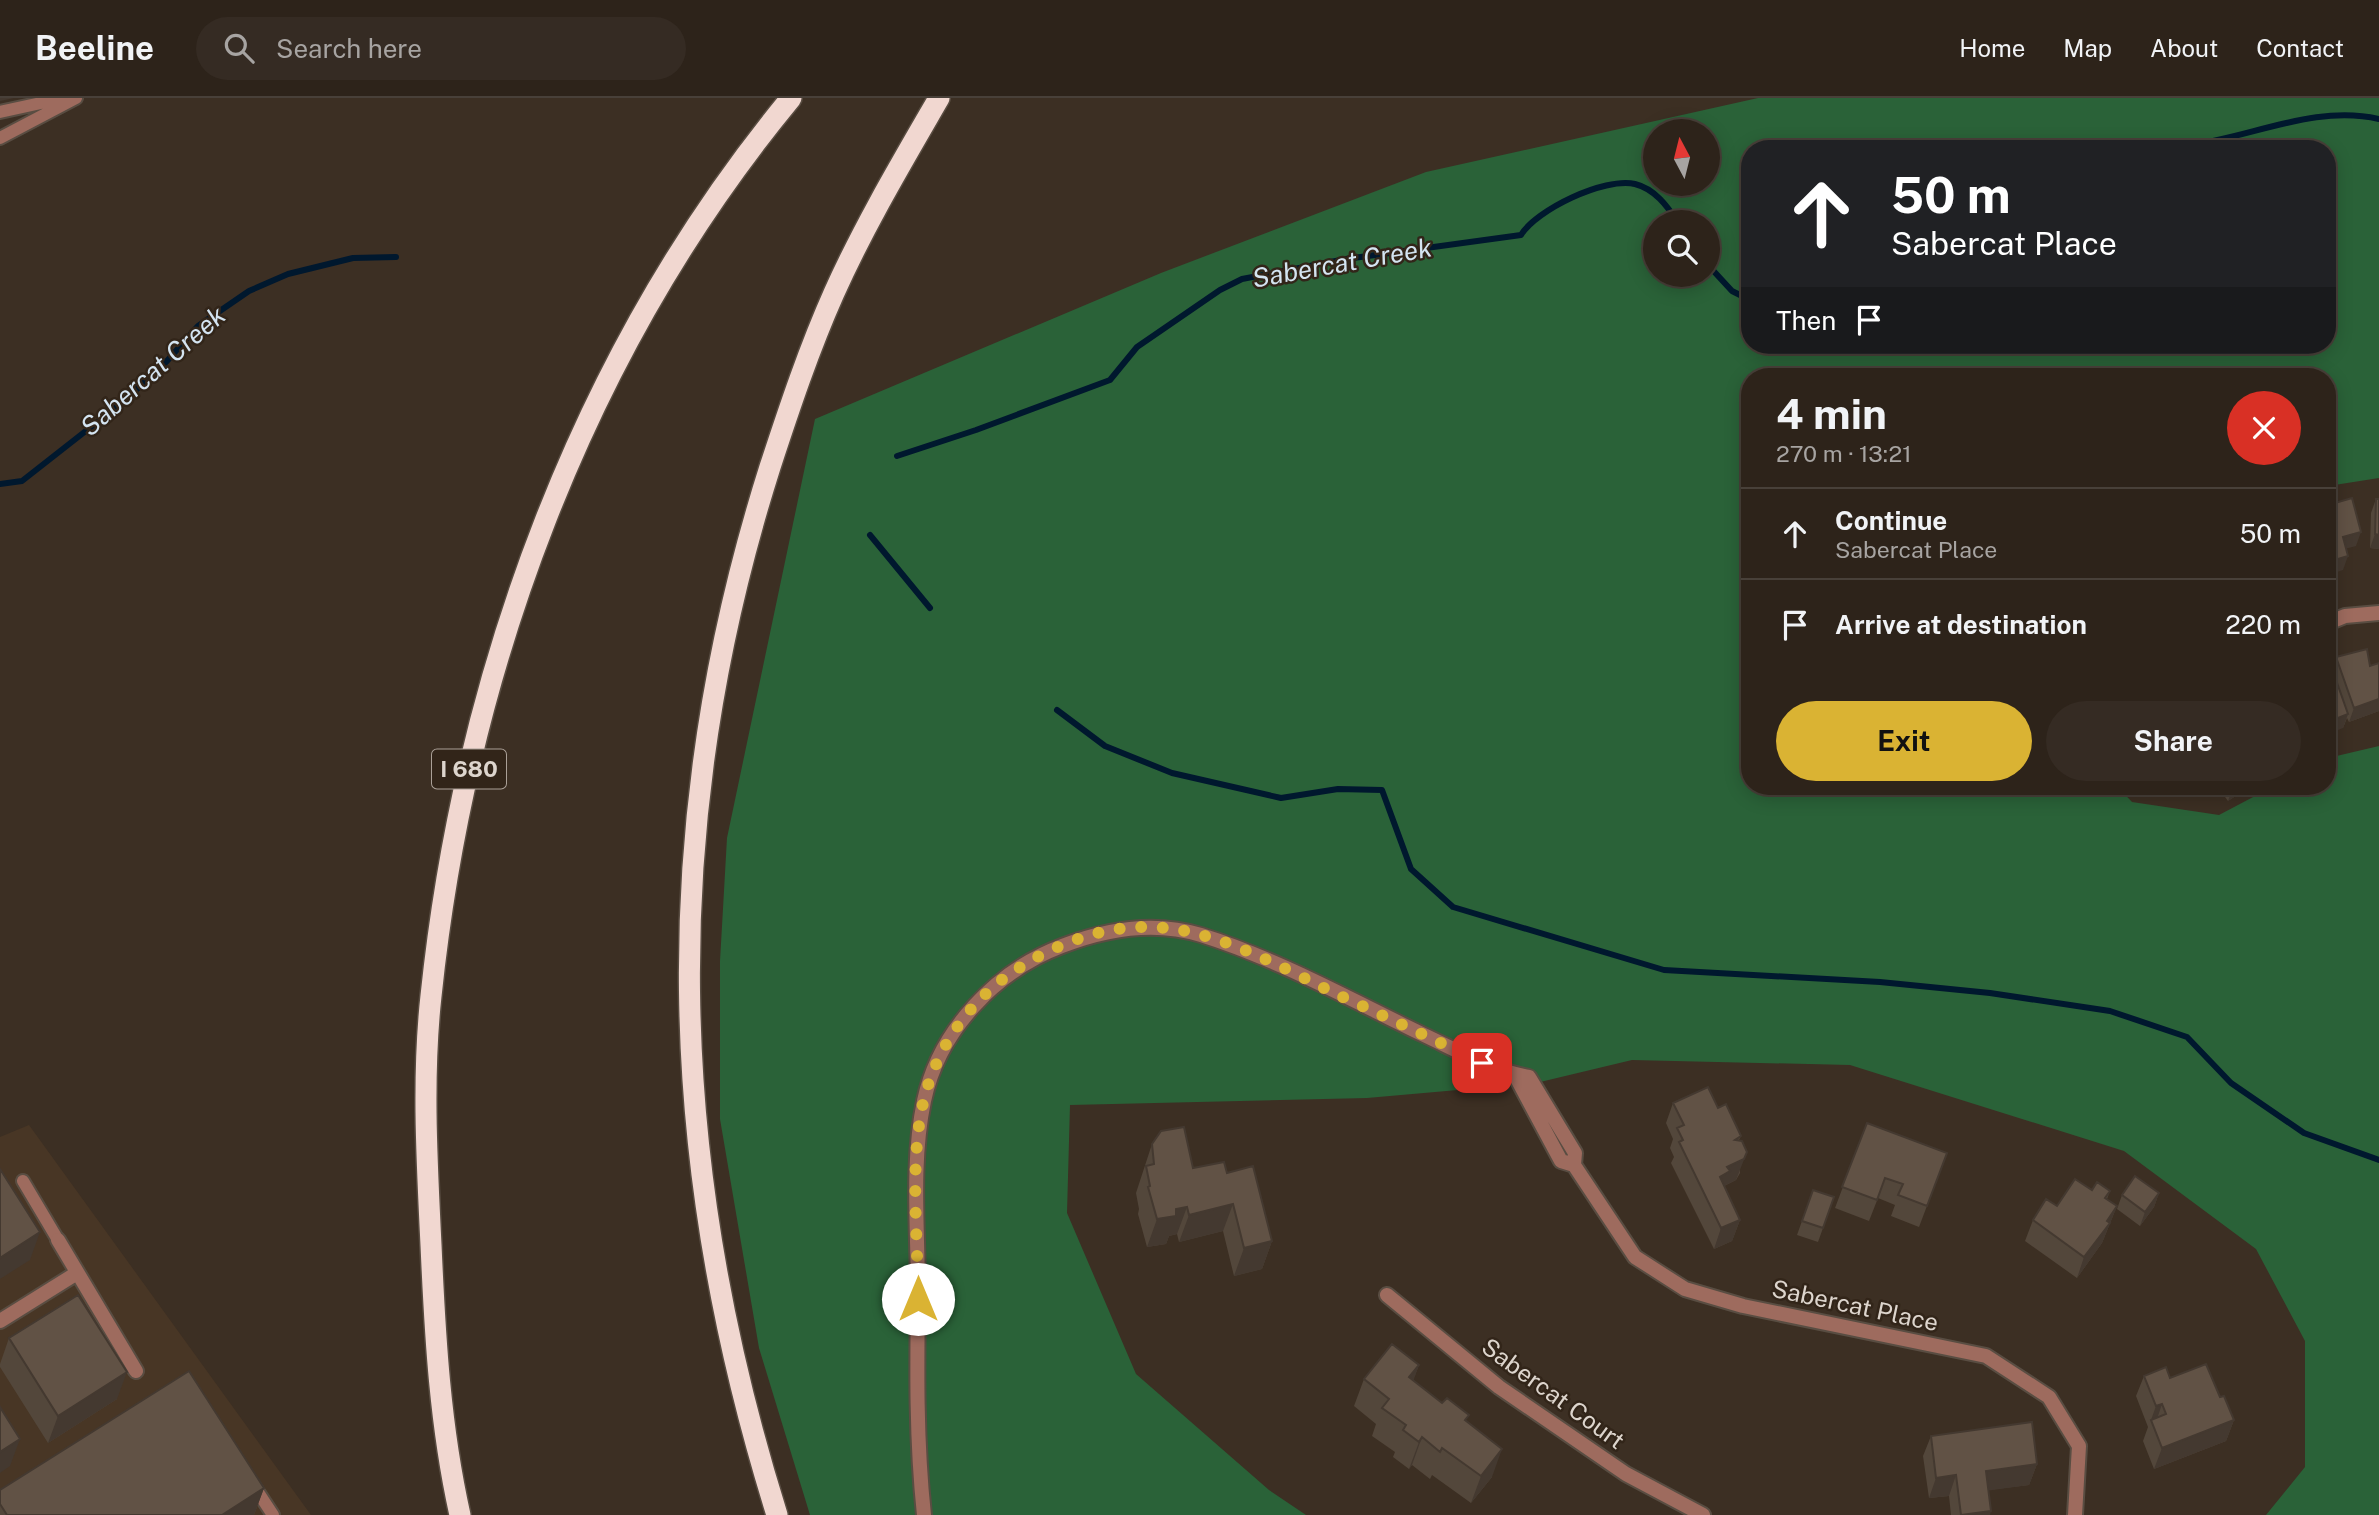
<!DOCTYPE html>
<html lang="en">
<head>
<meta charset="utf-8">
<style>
  :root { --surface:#2d231a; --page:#352b23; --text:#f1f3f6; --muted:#a7a4a2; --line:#484039; --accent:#dab333 }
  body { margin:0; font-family:"Public Sans",sans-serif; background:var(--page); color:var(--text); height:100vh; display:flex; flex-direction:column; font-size:26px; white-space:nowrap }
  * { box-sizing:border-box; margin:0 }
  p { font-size:23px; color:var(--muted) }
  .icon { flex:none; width:38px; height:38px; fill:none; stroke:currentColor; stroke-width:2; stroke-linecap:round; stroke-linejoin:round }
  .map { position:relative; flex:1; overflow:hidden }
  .panel { position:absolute; left:1741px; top:270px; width:595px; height:427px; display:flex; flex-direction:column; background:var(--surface); border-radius:28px; box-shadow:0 4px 18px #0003,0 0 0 2px var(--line) }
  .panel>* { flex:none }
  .hud { position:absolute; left:1741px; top:42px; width:595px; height:214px; border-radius:28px; box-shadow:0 4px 18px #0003,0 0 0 2px var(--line); background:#202124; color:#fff; overflow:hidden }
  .needle { width:46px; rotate:353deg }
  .fabs { position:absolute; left:1643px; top:21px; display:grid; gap:14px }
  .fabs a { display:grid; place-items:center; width:77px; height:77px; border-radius:50%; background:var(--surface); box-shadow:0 4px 18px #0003,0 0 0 2px var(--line); font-size:35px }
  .pin { position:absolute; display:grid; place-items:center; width:60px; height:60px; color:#fff; margin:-30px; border-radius:14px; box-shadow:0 4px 10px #0006 }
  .me { position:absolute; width:77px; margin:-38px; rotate:0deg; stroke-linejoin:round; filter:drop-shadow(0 0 5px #0008) }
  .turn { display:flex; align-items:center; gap:24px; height:147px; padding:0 35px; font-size:32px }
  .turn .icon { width:91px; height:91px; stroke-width:2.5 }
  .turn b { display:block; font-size:49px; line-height:60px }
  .then { display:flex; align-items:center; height:66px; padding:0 35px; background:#0003; gap:14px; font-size:26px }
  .round { display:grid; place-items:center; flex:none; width:74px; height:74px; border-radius:37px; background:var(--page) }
  .summary { display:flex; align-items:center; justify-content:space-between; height:119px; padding:0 35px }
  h1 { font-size:42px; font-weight:700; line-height:52px }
  .button { display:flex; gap:14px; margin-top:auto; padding:14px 35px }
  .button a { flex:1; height:80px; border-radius:42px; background:var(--accent); color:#111; font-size:28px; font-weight:700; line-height:80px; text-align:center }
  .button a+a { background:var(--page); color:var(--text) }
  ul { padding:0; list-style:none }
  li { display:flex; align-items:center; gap:21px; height:91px; padding:0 35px; border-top:2px solid var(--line) }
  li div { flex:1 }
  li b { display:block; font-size:26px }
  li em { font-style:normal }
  header { display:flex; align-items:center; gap:42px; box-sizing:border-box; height:98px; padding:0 35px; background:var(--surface); border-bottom:2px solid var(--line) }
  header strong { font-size:33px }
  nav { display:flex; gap:38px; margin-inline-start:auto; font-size:24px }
  .search { width:490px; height:63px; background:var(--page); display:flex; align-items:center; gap:18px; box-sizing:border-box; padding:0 24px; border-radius:38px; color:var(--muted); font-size:26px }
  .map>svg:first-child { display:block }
  .built { fill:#483625 }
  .green { fill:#2a6238; fill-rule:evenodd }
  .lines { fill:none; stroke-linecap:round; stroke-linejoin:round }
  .stream { stroke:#00182e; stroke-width:6 }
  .service-casing { stroke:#594d42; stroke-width:16 }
  .minor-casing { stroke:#594d42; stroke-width:18 }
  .motorway-casing { stroke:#594d42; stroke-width:24 }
  .service { stroke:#9e6b5e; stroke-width:12 }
  .minor { stroke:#9e6b5e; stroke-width:14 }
  .motorway { stroke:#f1d7d0; stroke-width:21 }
  .wall { fill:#53473b }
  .shaded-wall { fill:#443930 }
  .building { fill:#615245; stroke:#443930; stroke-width:2 }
  .route { stroke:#dab333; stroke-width:12; stroke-dasharray:0 21.6 }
  .labels { text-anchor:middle; stroke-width:5; stroke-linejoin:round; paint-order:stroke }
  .shield { fill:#322519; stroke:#aaa097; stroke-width:2 }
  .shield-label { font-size:23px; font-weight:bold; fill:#ddd5cd }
  .street-label { font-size:24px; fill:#ddd5cd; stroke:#322519 }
  .water-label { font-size:26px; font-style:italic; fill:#d4e4f1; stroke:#322519 }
</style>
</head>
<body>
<header>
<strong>Beeline</strong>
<div class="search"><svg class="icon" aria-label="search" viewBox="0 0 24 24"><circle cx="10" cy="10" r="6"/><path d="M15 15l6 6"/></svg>Search here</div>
<nav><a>Home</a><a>Map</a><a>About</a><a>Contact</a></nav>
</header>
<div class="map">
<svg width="2379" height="1417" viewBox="0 0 2379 1417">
  <rect width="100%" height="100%" fill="#3c2f23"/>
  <path class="built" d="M 29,1027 L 311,1417 L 0,1417 L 0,1039 Z"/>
  <path class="green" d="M 1758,0 L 2379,0 L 2379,380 L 2328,388 L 2328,278 L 1750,278 L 1750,688 L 2117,688 L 2132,704 L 2219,717 L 2274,688 L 2328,688 L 2328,660 L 2379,648 L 2379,1417 L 2266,1417 L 2305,1369 L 2305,1243 L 2256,1151 L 2124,1053 L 1850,967 L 1632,962 L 1536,985 L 1367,1000 L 1070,1007 L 1067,1115 L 1136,1276 L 1269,1392 L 1306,1417 L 810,1417 L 759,1250 L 720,1021 L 720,863 L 727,740 L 815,321 L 1161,175 L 1426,74 ZM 1656,33 L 1708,33 L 1708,86 L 1656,86 ZM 1750,51 L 2328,51 L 2328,247 L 1750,247 ZM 1656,124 L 1708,124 L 1708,177 L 1656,177 Z"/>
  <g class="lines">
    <path class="stream" d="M 2072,51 C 2110,43 2151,53 2190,47 C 2252,39 2316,6 2379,21
      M 1708,167 L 1732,193 L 1750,202
      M 897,358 L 976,332 L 1110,282 L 1137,249 L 1220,192 L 1242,181 L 1346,161 L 1521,137 C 1536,112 1604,79 1635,86 C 1655,91 1667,108 1678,124
      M 0,386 L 22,383 L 124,303 L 167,263 L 198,228 L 249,193 L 288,176 L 353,160 L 396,159
      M 870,437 L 930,510
      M 1057,612 L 1105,648 L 1172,675 L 1281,700 L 1338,691 L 1382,692 L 1411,771 L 1453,809 L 1664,872 L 1880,884 L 1990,895 L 2110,913 L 2187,939 L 2231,985 L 2304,1035 L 2379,1062"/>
    <defs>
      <path id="service" d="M 0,14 L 64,0
        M 0,40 L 76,0
        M 23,1083 L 58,1142
        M 252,1385 L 273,1417"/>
      <path id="minor" d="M 2328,525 L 2345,518 L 2379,515
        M 1515,977 L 1561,1063 L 1574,1067 L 1635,1159 L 1685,1191 L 1743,1208 L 1986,1258 L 2049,1299 L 2079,1348 L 2075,1417
        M 58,1142 L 136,1273
        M 1387,1197 L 1499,1289 L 1626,1376 L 1703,1417
        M 0,1223 L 77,1175
        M 924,1417 C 916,1343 917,1269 918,1195 C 918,1132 911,1065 924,1003 C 939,932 996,873 1062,848 C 1106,831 1155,823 1201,837 C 1278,861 1351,902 1424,937 C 1458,953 1491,972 1529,979 L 1575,1055 L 1574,1067"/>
      <path id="motorway" d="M 460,1417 C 440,1328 435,1238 431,1147 C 427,1065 422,980 431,898 C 465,574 582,253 791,0
        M 777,1417 C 666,1062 657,725 770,369 C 789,311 809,251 834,195 C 864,128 902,64 939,0"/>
    </defs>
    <use href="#service" class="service-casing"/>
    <use href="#minor" class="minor-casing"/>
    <use href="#motorway" class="motorway-casing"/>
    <use href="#service" class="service"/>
    <use href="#minor" class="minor"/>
    <use href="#motorway" class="motorway"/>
  </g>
  <path class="wall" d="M 2376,401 L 2379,451 L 2370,450 L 2371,415 Z
    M 2336,559 L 2370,568 L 2379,565 L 2379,613 L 2349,624 L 2347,620 L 2343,630 L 2332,569 Z
    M 2217,688 L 2251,688 L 2228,703 Z
    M 1673,1005 L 1718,1010 L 1741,1038 L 1739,1042 L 1740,1075 L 1736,1082 L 1724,1088 L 1740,1122 L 1732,1143 L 1714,1151 L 1671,1065 L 1674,1059 L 1670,1050 L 1673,1041 L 1666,1025 Z
    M 1867,1025 L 1947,1055 L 1919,1129 L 1891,1118 L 1895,1107 L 1878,1100 L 1869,1123 L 1835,1110 Z
    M 1152,1046 L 1193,1070 L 1227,1075 L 1272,1143 L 1262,1171 L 1234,1178 L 1223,1133 L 1179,1144 L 1177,1136 L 1169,1138 L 1166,1146 L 1147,1149 L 1138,1116 L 1139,1111 L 1136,1095 Z
    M 1813,1092 L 1823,1130 L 1818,1144 L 1797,1137 Z
    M 2092,1092 L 2110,1093 L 2107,1101 L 2117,1108 L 2102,1145 L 2077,1180 L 2025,1143 L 2033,1122 L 2057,1108 Z
    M 2159,1095 L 2154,1109 L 2140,1128 L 2117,1111 L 2122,1097 Z
    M 9,1240 L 117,1301 L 48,1345 L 0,1269 L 0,1266 Z
    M 1419,1267 L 1413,1282 L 1466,1323 L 1492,1379 L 1471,1405 L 1432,1377 L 1430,1381 L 1412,1367 L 1409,1371 L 1393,1359 L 1395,1354 L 1372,1338 L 1376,1326 L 1354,1308 L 1364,1281 Z
    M 2144,1278 L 2170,1280 L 2220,1299 L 2234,1322 L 2226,1343 L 2154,1371 L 2143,1343 L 2148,1329 L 2136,1298 Z
    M 1931,1338 L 2037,1366 L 2029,1387 L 1988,1392 L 1990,1417 L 1951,1417 L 1949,1398 L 1929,1400 L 1923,1358 Z
    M 264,1390 L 254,1417 L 0,1417 L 0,1392 Z"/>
  <path class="shaded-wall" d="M 0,0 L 14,0 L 0,3 Z
    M 2361,434 L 2356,448 L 2337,453 L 2343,439 Z
    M 2375,436 L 2379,437 L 2379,451 L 2370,450 Z
    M 2348,458 L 2343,472 L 2328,477 L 2328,464 Z
    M 2379,601 L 2379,613 L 2349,624 L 2354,610 Z
    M 2348,616 L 2343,630 L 2328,636 L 2328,624 Z
    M 2235,688 L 2251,688 L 2228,703 L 2233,689 Z
    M 1747,1054 L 1736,1082 L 1724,1088 L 1720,1079 L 1727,1069 Z
    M 2159,1095 L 2154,1109 L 2140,1128 L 2145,1114 Z
    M 1233,1106 L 1223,1133 L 1179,1144 L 1189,1117 Z
    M 2117,1108 L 2102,1145 L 2077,1180 L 2084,1159 Z
    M 1187,1109 L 1177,1136 L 1169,1138 L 1166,1146 L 1147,1149 L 1157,1121 L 1176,1111 Z
    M 1740,1122 L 1732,1143 L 1714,1151 L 1721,1130 Z
    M 40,1134 L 30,1162 L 0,1181 L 0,1160 Z
    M 1272,1143 L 1262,1171 L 1234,1178 L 1244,1150 Z
    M 1419,1267 L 1409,1295 L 1409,1279 Z
    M 127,1274 L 117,1301 L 48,1345 L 58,1318 Z
    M 2162,1306 L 2155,1327 L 2151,1322 L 2156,1308 Z
    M 2234,1322 L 2226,1343 L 2154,1371 L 2162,1350 Z
    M 1422,1339 L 1412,1367 L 1409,1371 L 1419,1344 Z
    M 20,1341 L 10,1368 L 0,1375 L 0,1354 Z
    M 1502,1351 L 1492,1379 L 1471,1405 L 1481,1378 Z
    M 2037,1366 L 2029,1387 L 1978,1394 L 1986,1373 Z
    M 1956,1377 L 1949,1398 L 1929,1400 L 1936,1380 Z
    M 264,1390 L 254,1417 L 222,1417 Z
    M 1991,1413 L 1990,1417 L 1964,1417 Z"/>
  <path class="building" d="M 2352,400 L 2361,434 L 2343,439 L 2348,458 L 2328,464 L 2328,407 Z
    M 2376,401 L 2379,401 L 2379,437 L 2375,436 Z
    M 2367,551 L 2370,568 L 2379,565 L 2379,601 L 2354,610 L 2336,559 Z
    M 2329,562 L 2348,616 L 2328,624 L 2328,563 Z
    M 1708,989 L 1718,1010 L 1726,1006 L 1741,1038 L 1735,1042 L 1742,1043 L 1747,1054 L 1744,1061 L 1727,1069 L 1730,1073 L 1720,1079 L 1740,1122 L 1721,1130 L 1679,1044 L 1683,1042 L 1677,1030 L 1684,1027 L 1673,1005 Z
    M 1867,1025 L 1947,1055 L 1927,1108 L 1898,1097 L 1903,1086 L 1885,1080 L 1877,1102 L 1842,1089 Z
    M 1184,1029 L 1193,1070 L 1224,1064 L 1227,1075 L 1253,1068 L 1272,1143 L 1244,1150 L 1233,1106 L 1189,1117 L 1187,1109 L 1176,1111 L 1176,1118 L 1157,1121 L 1148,1089 L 1150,1088 L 1146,1068 L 1154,1066 L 1152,1046 L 1161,1033 Z
    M 0,1071 L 40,1134 L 0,1160 Z
    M 2135,1078 L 2159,1095 L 2145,1114 L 2122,1097 Z
    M 2075,1081 L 2092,1092 L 2097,1084 L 2110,1093 L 2105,1100 L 2117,1108 L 2107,1123 L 2110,1125 L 2084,1159 L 2033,1122 L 2046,1101 L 2057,1108 Z
    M 1813,1092 L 1834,1099 L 1823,1130 L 1802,1123 Z
    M 78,1197 L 127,1274 L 58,1318 L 9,1240 Z
    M 1392,1246 L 1419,1267 L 1409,1279 L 1442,1305 L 1447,1300 L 1469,1317 L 1465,1322 L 1502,1351 L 1481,1378 L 1442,1350 L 1440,1354 L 1422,1339 L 1419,1344 L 1403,1332 L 1406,1327 L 1382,1310 L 1389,1301 L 1364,1281 Z
    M 2206,1266 L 2220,1299 L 2224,1298 L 2234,1322 L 2162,1350 L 2151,1322 L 2166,1316 L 2162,1306 L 2156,1308 L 2144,1278 L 2166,1269 L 2170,1280 Z
    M 189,1273 L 264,1390 L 222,1417 L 7,1417 L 0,1406 L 0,1392 Z
    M 0,1309 L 20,1341 L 0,1354 Z
    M 2032,1324 L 2037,1366 L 1986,1373 L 1991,1413 L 1961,1417 L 1956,1377 L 1936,1380 L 1931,1338 Z"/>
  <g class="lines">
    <path class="route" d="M 918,1201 C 918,1138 909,1062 924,1001 C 938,946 974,897 1022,868 C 1057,846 1099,830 1141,829 C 1209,827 1275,866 1334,895 C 1384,918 1433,941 1482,965"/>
  </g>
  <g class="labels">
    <rect class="shield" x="432" y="651.5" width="74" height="39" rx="5"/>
    <g class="shield-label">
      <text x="469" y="679">I 680</text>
    </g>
    <g class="street-label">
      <text transform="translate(1855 1208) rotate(12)" y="8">Sabercat Place</text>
      <text transform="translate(1553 1296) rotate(36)" y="8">Sabercat Court</text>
    </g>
    <g class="water-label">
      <text transform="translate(1342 165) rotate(-10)" y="9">Sabercat Creek</text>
      <text transform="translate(153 273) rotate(-41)" y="9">Sabercat Creek</text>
    </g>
  </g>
</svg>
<div class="fabs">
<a><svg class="needle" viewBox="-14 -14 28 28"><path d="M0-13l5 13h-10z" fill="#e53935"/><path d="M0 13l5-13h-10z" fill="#a7a4a2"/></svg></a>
<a><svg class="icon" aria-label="search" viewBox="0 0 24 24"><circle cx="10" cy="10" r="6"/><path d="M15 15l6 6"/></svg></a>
</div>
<div class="pin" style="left:1482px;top:965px;background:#d93025"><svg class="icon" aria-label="arrive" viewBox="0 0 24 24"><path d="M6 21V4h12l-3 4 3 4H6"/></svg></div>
<svg class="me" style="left:918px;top:1201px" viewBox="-20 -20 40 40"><circle r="19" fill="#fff"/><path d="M0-13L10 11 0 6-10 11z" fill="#dab333"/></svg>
<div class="hud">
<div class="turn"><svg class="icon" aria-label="ahead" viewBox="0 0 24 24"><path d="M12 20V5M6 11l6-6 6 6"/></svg><div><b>50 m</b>Sabercat Place</div></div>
<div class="then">Then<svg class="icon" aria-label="arrive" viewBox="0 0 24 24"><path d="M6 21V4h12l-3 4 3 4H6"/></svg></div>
</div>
<section class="panel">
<div class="summary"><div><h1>4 min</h1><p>270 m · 13:21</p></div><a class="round" style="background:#d93025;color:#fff"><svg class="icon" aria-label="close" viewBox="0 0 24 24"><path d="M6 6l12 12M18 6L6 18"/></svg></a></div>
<ul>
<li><svg class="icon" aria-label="ahead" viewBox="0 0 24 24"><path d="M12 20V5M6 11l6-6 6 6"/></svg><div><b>Continue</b><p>Sabercat Place</p></div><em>50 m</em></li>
<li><svg class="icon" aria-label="arrive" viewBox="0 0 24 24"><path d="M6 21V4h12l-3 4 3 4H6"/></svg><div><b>Arrive at destination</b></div><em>220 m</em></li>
</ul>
<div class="button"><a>Exit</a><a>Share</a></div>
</section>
</div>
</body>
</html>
